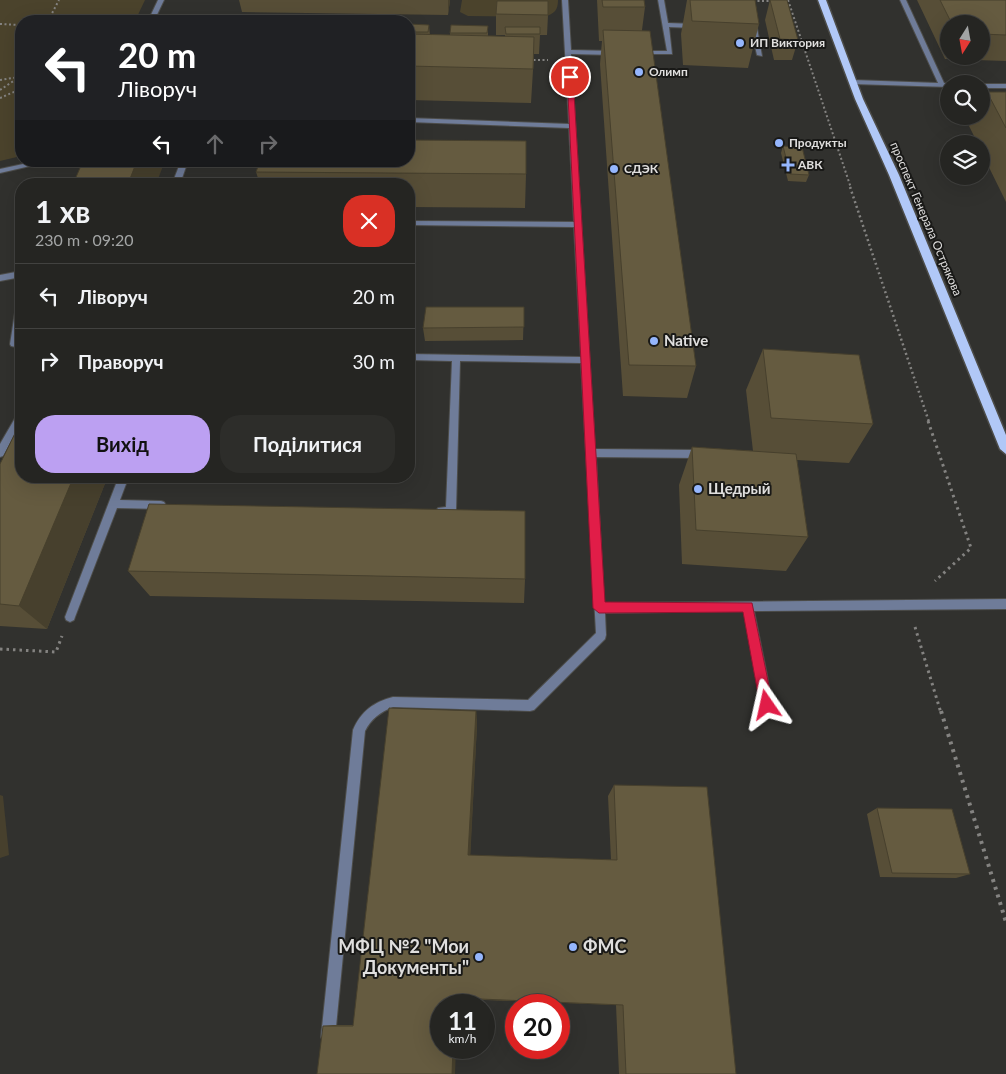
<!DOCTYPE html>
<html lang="uk">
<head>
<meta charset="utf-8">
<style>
  :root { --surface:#252522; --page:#2d2d2a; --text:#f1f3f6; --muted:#a3a5a5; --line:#424240; --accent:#bca0f2 }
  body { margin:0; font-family:Lato,sans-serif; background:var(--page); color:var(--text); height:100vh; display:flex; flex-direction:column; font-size:19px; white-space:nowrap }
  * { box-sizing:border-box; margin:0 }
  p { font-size:16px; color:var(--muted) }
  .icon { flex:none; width:28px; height:28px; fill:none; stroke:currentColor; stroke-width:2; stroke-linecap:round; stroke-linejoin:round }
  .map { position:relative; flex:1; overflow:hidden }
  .drawer { position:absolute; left:15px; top:178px; width:400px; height:305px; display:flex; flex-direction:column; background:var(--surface); border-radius:20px; box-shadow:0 5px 20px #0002,0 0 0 1px var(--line) }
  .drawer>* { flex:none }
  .guide { position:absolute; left:15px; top:15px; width:400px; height:152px; border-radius:20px; box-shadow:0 5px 20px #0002,0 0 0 1px var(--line); background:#202124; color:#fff; overflow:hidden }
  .needle { width:32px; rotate:191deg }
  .fabs { position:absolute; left:940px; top:15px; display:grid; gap:10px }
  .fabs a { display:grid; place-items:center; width:50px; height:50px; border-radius:50%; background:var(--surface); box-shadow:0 5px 20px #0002,0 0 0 1px var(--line); font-size:25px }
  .speed { position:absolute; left:430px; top:994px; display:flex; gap:10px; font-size:25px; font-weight:700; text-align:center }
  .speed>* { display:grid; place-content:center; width:65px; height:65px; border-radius:50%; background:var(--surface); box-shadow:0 5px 20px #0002,0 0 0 1px var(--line); line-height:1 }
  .speed small { font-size:12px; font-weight:400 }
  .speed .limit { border:8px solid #d22; background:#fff; color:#111 }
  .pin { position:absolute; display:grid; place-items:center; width:42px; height:42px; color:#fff; margin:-21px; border:2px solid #fff; border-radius:50%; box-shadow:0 1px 5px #0007 }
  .me { position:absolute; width:55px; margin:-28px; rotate:349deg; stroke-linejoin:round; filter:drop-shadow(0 0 4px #0008) }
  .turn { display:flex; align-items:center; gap:18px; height:105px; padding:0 20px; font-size:22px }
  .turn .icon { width:65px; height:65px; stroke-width:2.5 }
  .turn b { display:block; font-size:35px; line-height:42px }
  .lanes { display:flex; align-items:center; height:48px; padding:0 20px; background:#0003; justify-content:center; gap:25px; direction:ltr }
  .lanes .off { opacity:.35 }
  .round { display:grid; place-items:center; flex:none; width:52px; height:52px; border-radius:20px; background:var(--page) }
  .overview { display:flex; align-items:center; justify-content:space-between; height:85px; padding:0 20px }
  h1 { font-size:30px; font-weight:700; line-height:38px }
  .cta { display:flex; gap:10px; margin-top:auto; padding:10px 20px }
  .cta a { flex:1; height:58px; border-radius:20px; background:var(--accent); color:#111; font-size:20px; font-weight:700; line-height:58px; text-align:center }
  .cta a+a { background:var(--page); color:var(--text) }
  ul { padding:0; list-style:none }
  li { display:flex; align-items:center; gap:15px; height:65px; padding:0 20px; border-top:1px solid var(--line) }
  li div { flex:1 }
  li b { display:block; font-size:19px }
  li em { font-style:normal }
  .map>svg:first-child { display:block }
  .green { fill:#4b432c }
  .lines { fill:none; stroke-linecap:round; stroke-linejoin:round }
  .lane-casing { stroke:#4d4d4a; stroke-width:2 }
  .primary-casing { stroke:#4d4d4a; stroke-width:3 }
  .path-far3 { stroke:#848381; stroke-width:2; stroke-dasharray:2 2.5; stroke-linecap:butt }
  .path-far2 { stroke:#848381; stroke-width:2.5; stroke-dasharray:2 3; stroke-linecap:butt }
  .path-far1 { stroke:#848381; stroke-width:3; stroke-dasharray:2.5 4; stroke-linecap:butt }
  .path { stroke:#848381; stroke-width:4; stroke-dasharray:3 5; stroke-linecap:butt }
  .lane { fill:#6f7c99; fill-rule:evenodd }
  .primary { fill:#b1c8f7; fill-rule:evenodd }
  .wall { fill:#574e37; fill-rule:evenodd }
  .shaded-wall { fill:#47402d }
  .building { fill:#655b40; stroke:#47402d }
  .route { fill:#e11d48; stroke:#92132f }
  .poi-dot { fill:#95b6fd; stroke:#191917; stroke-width:2 }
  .labels { text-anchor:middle; stroke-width:4; stroke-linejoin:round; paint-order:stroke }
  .far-poi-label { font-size:12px; font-weight:bold; fill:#e0dfde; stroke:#191917; text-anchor:start }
  .far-street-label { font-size:12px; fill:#e0dfde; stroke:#191917 }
  .poi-label { font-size:15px; font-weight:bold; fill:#e0dfde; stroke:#191917; text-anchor:start }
  .near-poi-label { font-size:18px; font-weight:bold; fill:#e0dfde; stroke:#191917; text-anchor:end }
</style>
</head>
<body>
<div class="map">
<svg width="1006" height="1074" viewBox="0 0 1006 1074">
  <rect width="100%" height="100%" fill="#31312e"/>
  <path class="green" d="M 0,0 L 145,0 L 135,21 L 21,21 L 21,156 L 0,161 Z
    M 462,0 L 558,0 C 558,11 554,13 545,17 L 468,16 L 460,12 Z"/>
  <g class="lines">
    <defs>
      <path id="lane" d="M 158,0 L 164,0 L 154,21 L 148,21 Z
        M 562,0 L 568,0 L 571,50 L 614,51 L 617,53 L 614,55 L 571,54 L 595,449 L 700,450 L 705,454 L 700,458 L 596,457 L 604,603 L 1006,599 L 1006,609 L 754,611 L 773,705 L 771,709 L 767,710 L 763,709 L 761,705 L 744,611 L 605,613 L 606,635 L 605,639 L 534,710 L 530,711 L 393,707 C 380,712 371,719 365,731 L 335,1037 L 333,1042 L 328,1044 L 323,1042 L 321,1037 L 353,730 C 361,711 374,702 393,697 L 528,700 L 596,633 L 581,363 L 460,361 L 456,511 L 454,514 C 449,516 443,516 438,514 L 436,511 L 438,508 L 446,507 L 452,361 L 409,360 L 409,354 L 581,357 L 574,227 L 409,225 L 409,221 L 574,222 L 569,128 L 409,122 L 409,118 L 569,124 Z
        M 658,0 L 664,0 L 668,23 L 694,24 L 697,26 L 694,28 L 669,27 L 672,54 L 639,54 L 638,53 L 641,51 L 667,51 Z
        M 900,0 L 906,0 L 944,83 L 951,84 L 949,84 L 949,87 L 853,84 L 850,82 L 853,80 L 938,83 Z
        M 749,26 L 757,28 L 762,56 L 757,55 L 751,29 L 749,28 Z
        M 981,84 L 1006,84 L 1006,88 L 981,88 Z
        M 37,161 L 52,161 L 0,173 L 0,169 Z
        M 181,161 L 188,161 L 180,184 L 172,184 Z
        M 21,271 L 21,277 L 0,281 L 0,275 Z
        M 21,297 L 21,325 L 19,342 L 21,342 L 21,348 L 11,346 L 10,344 L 17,300 Z
        M 21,412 L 21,423 L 3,456 L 0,457 L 0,444 L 18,413 Z
        M 119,476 L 129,476 L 120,500 L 161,501 L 164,502 L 166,505 L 164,508 L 161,509 L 117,508 L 75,617 L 74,620 L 70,622 L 66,620 L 65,617 Z"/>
      <path id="primary" d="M 818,0 L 826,0 L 863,99 L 899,175 L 1006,435 L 1006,454 L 1000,449 L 889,175 L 855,99 Z"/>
    </defs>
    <use href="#lane" class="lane-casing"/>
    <use href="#primary" class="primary-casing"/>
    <path class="path-far3" d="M 788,0 L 851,188
      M 753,1 L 774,1
      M 48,21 L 59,0
      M 0,24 L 21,25
      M 529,60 L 548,60
      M 0,80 L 19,77
      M 0,90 L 21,76
      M 0,98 L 21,89"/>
    <path class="path-far2" d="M 850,187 L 929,422"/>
    <path class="path-far1" d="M 928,421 L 971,548 L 935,581
      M 915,627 L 941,713
      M 0,649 L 56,652 L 62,636"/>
    <path class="path" d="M 941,711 L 1006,922"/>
    <use href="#lane" class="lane"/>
    <use href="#primary" class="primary"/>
  </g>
  <path class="wall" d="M 239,0 L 450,0 L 448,15 L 242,12 Z
    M 597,0 L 644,0 L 645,7 L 642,30 L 696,366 L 687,398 L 623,396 L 600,64 L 602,41 L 599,41 Z
    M 687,0 L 755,0 L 759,24 L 748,68 L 683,65 L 681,34 Z
    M 770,0 L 798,40 L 792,60 L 774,60 L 765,20 Z
    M 917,0 L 1006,0 L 1006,61 L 945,59 ZM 949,24 L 981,24 L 981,56 L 949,56 Z
    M 496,14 L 548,15 L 547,35 L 540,35 L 539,54 L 534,54 L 531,103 L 409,100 L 409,24 L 429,25 L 430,35 L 450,35 L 450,33 L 488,26 L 488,36 L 505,37 L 505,35 L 496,35 Z
    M 987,92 L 1006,92 L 1006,202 L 981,151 L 981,144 L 978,144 L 969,126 L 974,116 L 981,116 L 981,103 Z
    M 783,146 L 809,175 L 806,182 L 788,181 L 781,153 Z
    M 256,172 L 526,174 L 525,208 L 409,207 L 409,184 L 260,184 Z
    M 524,307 L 523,340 L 425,341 L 423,328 Z
    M 763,349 L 873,424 L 849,463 L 797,460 L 808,537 L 786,571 L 682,564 L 679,485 L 692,447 L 753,451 L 746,390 Z
    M 0,464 L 21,476 L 108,476 L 47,629 L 0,626 Z
    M 128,571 L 525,579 L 524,603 L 150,596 Z
    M 476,711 L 477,725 L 470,855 L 611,860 L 608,796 L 614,785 L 736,1074 L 619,1074 L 616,1005 L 459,999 L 441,1048 L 323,1026 L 333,1025 L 353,1025 Z
    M 877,808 L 970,874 L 956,878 L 880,877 L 867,814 Z"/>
  <path class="shaded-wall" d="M 448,0 L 450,0 L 448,15 Z
    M 137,161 L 165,161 L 156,184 L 128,184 Z
    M 74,476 L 108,476 L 47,629 L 19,606 Z
    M 476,711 L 477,725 L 470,863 L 468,855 Z
    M 0,795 L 3,796 L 9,855 L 0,858 Z
    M 456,998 L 459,999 L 458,1005 L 456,1005 Z
    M 453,1048 L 456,1048 L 455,1074 L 452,1074 Z"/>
  <path class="building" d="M 602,0 L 644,0 L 645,7 L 603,7 Z
    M 690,0 L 755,0 L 759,24 L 692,21 Z
    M 770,0 L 787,0 L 798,40 L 780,39 Z
    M 940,0 L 1006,0 L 1006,35 L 981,34 L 981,24 L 952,24 Z
    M 497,1 L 548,1 L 548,15 L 496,14 Z
    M 409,24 L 429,25 L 428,32 L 409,32 Z
    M 451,25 L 488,26 L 487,33 L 450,33 Z
    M 505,27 L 540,27 L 540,34 L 506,34 Z
    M 603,30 L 650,31 L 696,366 L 629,365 Z
    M 409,34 L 534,37 L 533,69 L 409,66 Z
    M 987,92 L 1006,92 L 1006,128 Z
    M 409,140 L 526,141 L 526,174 L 256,172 L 260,161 L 409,161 Z
    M 783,146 L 802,147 L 809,175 L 790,174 Z
    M 83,161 L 137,161 L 128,184 L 73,184 Z
    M 426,307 L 524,307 L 524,327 L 423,328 Z
    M 763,349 L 859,355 L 873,424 L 771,418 Z
    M 21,421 L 21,476 L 74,476 L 19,606 L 0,604 L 0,464 Z
    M 692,447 L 796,454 L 808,537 L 696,530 Z
    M 149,504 L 525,511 L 525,579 L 128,571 Z
    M 389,708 L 476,711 L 468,855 L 617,860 L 614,785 L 707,787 L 736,1074 L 626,1074 L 623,1005 L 456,998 L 456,1005 L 441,1005 L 441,1048 L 453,1048 L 452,1074 L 317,1074 L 323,1026 L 353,1026 Z
    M 877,808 L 952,809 L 970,874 L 892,873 Z"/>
  <path class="route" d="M 567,75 L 573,77 L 605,602 L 752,603 L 773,705 L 771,710 L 767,712 L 762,710 L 760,705 L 743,612 L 599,613 L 593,608 Z"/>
  <g class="poi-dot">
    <circle cx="740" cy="43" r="5"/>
    <circle cx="639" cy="72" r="5"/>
    <circle cx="779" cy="143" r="5"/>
    <path d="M785.5 157.5h5v5h5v5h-5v5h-5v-5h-5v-5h5z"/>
    <circle cx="614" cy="169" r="5"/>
    <circle cx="654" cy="341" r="5"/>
    <circle cx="698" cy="489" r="5"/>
    <circle cx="573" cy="947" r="5"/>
    <circle cx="479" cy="957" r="5"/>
  </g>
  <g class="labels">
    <g class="far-poi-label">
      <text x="750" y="47">ИП Виктория</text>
      <text x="649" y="76">Олимп</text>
      <text x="789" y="147">Продукты</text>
      <text x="798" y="169">АВК</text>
      <text x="624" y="173">СДЭК</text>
    </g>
    <g class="far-street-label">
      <text transform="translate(926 219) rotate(67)" y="4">проспект Генерала Острякова</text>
    </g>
    <g class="poi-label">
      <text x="664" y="346">Native</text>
      <text x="708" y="494">Щедрый</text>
    </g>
    <g class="near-poi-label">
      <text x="469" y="953">МФЦ №2 "Мои<tspan x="469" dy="21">Документы"</tspan></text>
      <text x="583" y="953" text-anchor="start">ФМС</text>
    </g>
  </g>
</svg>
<div class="fabs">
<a><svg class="needle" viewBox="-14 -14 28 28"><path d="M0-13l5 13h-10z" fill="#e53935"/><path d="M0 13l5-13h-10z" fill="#a3a5a5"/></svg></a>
<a><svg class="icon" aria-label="search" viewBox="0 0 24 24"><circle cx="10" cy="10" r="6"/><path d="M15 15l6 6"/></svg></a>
<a><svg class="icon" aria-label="layers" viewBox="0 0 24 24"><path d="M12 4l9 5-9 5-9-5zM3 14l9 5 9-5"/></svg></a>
</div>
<div class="speed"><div>11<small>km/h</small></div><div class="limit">20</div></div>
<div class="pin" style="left:570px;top:77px;background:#d93025"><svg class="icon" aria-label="arrive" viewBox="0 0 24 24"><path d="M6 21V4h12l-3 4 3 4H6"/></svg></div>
<svg class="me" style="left:767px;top:705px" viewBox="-20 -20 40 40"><path d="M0-17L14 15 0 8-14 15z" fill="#e11d48" stroke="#fff" stroke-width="4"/></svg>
<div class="guide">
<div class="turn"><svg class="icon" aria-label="left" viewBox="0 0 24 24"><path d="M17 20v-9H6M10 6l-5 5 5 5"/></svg><div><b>20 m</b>Ліворуч</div></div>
<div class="lanes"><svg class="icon" aria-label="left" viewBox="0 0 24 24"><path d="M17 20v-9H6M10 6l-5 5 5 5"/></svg><svg class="icon off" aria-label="ahead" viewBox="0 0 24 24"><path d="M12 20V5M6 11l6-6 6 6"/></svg><svg class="icon off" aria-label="right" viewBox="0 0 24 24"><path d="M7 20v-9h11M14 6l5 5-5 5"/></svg></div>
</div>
<section class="drawer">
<div class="overview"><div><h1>1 хв</h1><p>230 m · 09:20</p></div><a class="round" style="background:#d93025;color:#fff"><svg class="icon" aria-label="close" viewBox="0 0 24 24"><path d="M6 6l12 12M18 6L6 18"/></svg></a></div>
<ul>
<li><svg class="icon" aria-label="left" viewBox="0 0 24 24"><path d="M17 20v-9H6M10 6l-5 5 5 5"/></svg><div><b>Ліворуч</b></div><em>20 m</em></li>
<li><svg class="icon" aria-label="right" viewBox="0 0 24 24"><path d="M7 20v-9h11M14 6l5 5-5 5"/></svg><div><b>Праворуч</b></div><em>30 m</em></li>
</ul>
<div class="cta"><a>Вихід</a><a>Поділитися</a></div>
</section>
</div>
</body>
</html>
